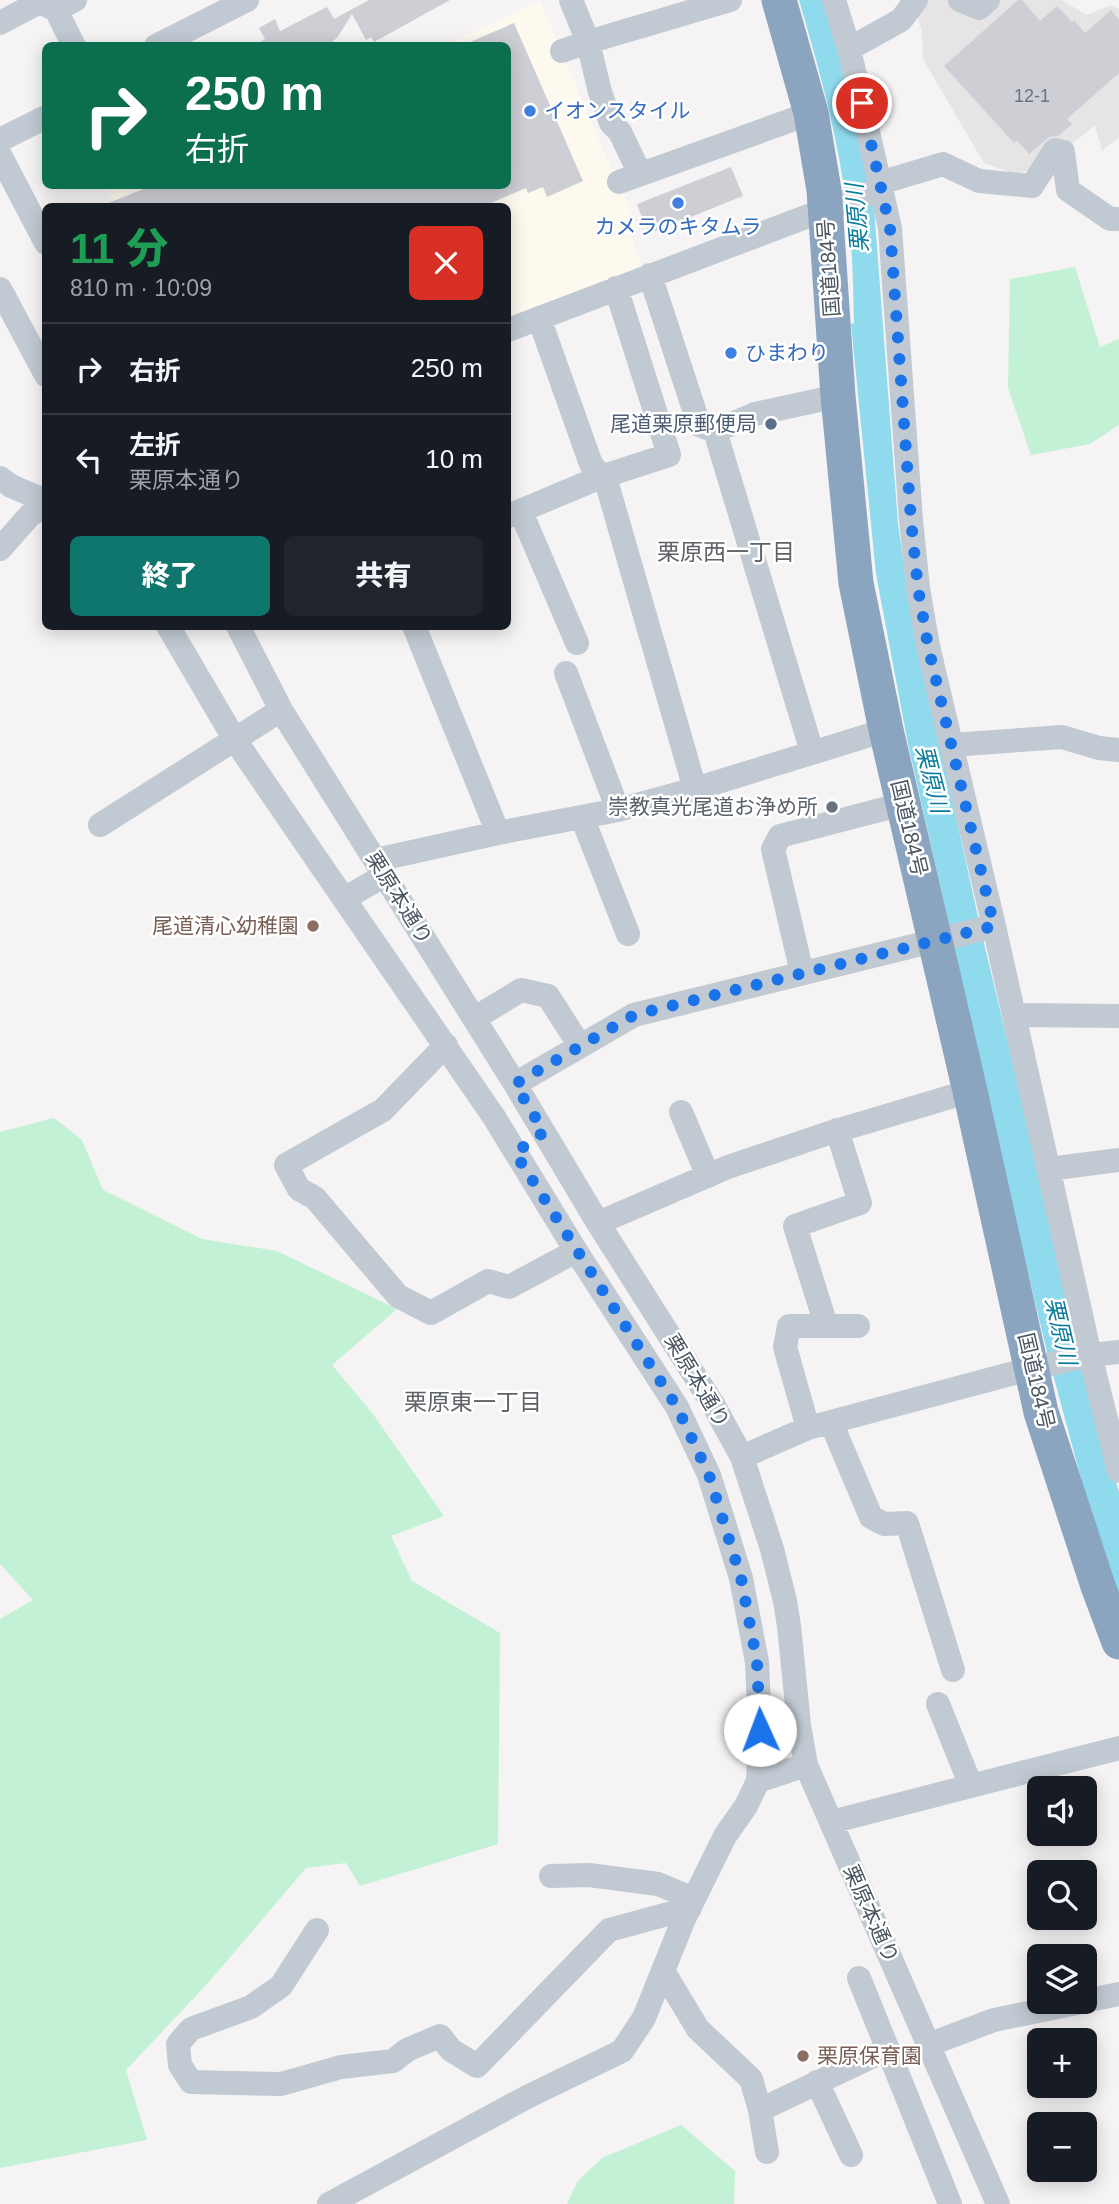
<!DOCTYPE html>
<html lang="ja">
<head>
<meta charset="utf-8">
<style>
  :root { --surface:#171b24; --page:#20242c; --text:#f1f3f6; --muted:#9ea1a6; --line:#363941; --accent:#0f766e }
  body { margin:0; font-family:Arial,"Noto Sans JP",sans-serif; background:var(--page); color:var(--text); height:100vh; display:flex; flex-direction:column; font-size:26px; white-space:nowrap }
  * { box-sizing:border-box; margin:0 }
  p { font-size:23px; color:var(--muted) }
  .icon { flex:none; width:38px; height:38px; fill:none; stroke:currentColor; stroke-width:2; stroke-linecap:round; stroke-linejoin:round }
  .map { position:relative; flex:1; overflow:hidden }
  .drawer { position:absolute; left:42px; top:203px; width:469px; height:427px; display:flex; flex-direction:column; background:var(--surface); border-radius:10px; box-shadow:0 4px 18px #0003 }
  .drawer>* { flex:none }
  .guide { position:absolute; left:42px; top:42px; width:469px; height:147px; border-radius:10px; box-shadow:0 4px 18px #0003; background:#0b6e4f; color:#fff; overflow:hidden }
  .tools { position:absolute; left:1027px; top:1776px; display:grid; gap:14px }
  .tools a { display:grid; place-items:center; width:70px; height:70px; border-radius:10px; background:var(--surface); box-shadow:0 4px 18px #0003; font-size:35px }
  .pin { position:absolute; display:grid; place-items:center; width:60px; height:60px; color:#fff; margin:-30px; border:4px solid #fff; border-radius:50%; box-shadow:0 2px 7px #0007 }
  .me { position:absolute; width:77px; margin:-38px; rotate:358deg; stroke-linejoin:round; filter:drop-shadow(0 0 5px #0008) }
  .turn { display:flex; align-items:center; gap:24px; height:147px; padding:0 28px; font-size:32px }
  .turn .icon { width:91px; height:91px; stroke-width:2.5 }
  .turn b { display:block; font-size:49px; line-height:60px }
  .round { display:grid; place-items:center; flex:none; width:74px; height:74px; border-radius:10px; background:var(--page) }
  .headline { display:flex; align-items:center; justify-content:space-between; height:119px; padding:0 28px }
  h1 { font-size:42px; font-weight:800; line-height:52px; color:#1e9e55 }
  .action { display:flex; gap:14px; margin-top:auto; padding:14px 28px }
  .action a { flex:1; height:80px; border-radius:10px; background:var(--accent); color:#fff; font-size:28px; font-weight:800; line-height:80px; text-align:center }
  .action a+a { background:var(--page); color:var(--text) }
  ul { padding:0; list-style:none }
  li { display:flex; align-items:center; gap:21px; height:91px; padding:0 28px; border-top:2px solid var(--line) }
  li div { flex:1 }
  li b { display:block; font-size:26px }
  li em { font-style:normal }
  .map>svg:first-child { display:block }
  .commercial { fill:#fdf9ef }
  .education { fill:#e6e4e5 }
  .green { fill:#c3f1d5 }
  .water { fill:#90daee }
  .building { fill:#cdcfd5 }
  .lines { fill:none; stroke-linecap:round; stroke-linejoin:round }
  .minor { stroke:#c1cad2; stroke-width:24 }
  .highway { stroke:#8ba5c1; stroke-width:35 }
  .route { stroke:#1a73e8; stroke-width:12; stroke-dasharray:0 21.6 }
  .shop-dot { fill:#3f7fe0; stroke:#fff; stroke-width:2.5 }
  .service-dot { fill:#5c6f8a; stroke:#fff; stroke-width:2.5 }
  .worship-dot { fill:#6b7280; stroke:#fff; stroke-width:2.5 }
  .education-dot { fill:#8d6e63; stroke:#fff; stroke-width:2.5 }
  .labels { text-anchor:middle; stroke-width:5; stroke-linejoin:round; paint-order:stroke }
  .number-label { font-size:18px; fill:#6b747e }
  .shop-label { font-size:21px; fill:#366cbe; stroke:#fff; text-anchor:start }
  .street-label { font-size:21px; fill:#4a5661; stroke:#fff }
  .service-label { font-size:21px; fill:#4e5e75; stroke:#fff; text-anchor:end }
  .worship-label { font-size:21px; fill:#5b616d; stroke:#fff; text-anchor:end }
  .education-label { font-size:21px; fill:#785e54; stroke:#fff; text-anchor:end }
  .water-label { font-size:23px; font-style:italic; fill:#0c7c9b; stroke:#fff }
  .neighbourhood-label { font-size:23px; fill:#5f6368; stroke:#fff }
</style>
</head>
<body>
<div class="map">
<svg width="1119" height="2204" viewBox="0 0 1119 2204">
  <rect width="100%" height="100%" fill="#f5f3f3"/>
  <path class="commercial" d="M 540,1 L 612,170 L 615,170 L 637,228 L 629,231 L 642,266 L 508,319 L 508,206 L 115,206 L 108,191 L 120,186 L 508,186 L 508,46 L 446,45 Z"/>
  <path class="education" d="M 923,0 L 1062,0 L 1086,15 L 1112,5 L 1119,9 L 1119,137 L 1102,151 L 1095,125 L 1067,148 L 1034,170 L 1014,174 L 984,163 L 923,59 L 922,32 L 917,13 Z"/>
  <path class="green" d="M 1075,267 L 1100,347 L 1119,339 L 1119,425 L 1090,444 L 1031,455 L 1008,388 L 1010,279 Z
    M 54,1118 L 82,1140 L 103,1190 L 202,1239 L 277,1251 L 397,1309 L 332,1365 L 373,1414 L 444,1516 L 391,1536 L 412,1581 L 500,1633 L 498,1844 L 360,1886 L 346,1863 L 306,1868 L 208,1983 L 126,2070 L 147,2140 L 0,2168 L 0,1619 L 33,1600 L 0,1564 L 0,1132 Z
    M 681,2125 L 735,2171 L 734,2204 L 567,2204 L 577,2182 L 602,2158 Z"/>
  <path class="water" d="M 799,0 L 827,0 L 874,208 L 898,524 L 910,607 L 982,935 L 1106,1451 L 1119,1492 L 1119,1596 L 1085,1493 L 1048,1356 L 968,1023 L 950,929 L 908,744 L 876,574 L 851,324 L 854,323 C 853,287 853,251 848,215 C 839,142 820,71 799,0 Z"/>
  <path class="building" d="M 369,0 L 450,0 L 374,42 L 371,37 L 366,40 L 352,14 L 337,38 L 326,46 L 253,46 L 265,39 L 259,28 L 275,19 L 280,31 L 327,7 L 334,19 Z
    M 1018,0 L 1022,0 L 1040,21 L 1057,6 L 1072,22 L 1074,20 L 1085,33 L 1111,10 L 1119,20 L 1119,73 L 1067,119 L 1072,124 L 1058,136 L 1049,137 L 1029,154 L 1017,140 L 1014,143 L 944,66 Z
    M 514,23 L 583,181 L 547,197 L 543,187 L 528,193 L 526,188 L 484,206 L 101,206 L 151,186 L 508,186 L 508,46 L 461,46 Z
    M 731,167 L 743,196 L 648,234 L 637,204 Z"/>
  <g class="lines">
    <path class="minor" d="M 571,0 L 588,42 L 600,92 L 611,123 L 620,132 L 640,174
      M 834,0 L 849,49 L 901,20 L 916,0
      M 960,0 L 979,8 L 988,0
      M 0,23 L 40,2 L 56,10
      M 74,46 L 56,10 L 75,0
      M 156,46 L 247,0
      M 849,49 L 890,228 L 911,520 L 918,588 L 928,646 L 994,926 L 1090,1355 L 1119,1471
      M 562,51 L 588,42 L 730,0
      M 0,140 L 46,117
      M 0,155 L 46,243
      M 619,182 L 811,113
      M 880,183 L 943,164 L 979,181 L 1032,186 L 1055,150 L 1063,152 L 1068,190 L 1110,219 L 1119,219
      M 650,275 L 699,425 L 715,431 L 812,752
      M 0,289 L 46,375
      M 539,318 L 591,464 L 607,484 L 695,789
      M 508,330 L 882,188
      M 715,431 L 755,414 L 838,396
      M 0,478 L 11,486 L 46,501
      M 521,512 L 577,643
      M 508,516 L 601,477 L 669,455 L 616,288
      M 0,549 L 30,515 L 46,504
      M 168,626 L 235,740 L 344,899 L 385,875
      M 238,626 L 281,710 L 515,1084 L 598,1223 L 714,1406 L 742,1457 L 772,1549 L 785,1601 L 789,1626 L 799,1725 L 806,1765 L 998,2204
      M 414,626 L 498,833
      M 566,673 L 618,810
      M 951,745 L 1062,737 L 1099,748 L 1119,750
      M 582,817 L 628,934
      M 100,825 L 281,710
      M 376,860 L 498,833 L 618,810 L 695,789 L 886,730
      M 344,899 L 494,1117 L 576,1251 L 677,1407 L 709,1475 L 741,1578 L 757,1662 L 760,1730 L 758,1781
      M 802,973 L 773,849 L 780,836 L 903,804
      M 1014,1015 L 1119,1016
      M 475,1018 L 521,990 L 548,996 L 580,1046
      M 446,1045 L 383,1110 L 286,1165 L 299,1189 L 315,1198 L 398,1296 L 431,1313 L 488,1281 L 509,1287 L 576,1251
      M 515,1084 L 634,1015 L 994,926
      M 681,1112 L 708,1176
      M 1049,1169 L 1119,1160
      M 598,1223 L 728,1167 L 826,1134 L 970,1091
      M 826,1325 L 795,1226 L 860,1203 L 837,1130
      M 831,1422 L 871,1517 L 884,1524 L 907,1523 L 953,1670
      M 808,1428 L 785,1347 L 789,1326 L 858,1326
      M 742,1457 L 808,1428 L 1033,1368 L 1090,1355 L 1119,1352
      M 938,1704 L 971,1786
      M 831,1822 L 1119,1748
      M 551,1876 L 589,1875 L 658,1884 L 694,1899
      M 317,1930 L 281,1986 L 251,2007 L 191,2029 L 178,2044 L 180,2065 L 191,2082 L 281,2084 L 341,2067 L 393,2061 L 407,2050 L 440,2036 L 451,2050 L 477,2066 L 609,1930 L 690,1908
      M 663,1971 L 698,2029 L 751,2079 L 760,2110
      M 859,1978 L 950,2204
      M 1085,2001 L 1119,1994
      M 928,2045 L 994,2020 L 1082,2002
      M 817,2082 L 851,2155
      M 767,2152 L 760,2110 L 888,2049
      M 329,2204 L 529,2096 L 622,2051 L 644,2018 L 683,1921 L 725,1836 L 746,1806 L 758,1781 L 806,1765"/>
    <path class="highway" d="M 779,0 L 811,113 L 824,190 L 838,396 L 856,583 L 886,730 L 970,1091 L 1041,1412 L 1098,1586 L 1119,1642"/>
  </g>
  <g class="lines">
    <path class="route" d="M 760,1730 L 757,1662 L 741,1578 L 709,1475 L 677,1407 L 515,1153 L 544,1132 L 515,1084 L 634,1015 L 994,926 L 928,646 L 918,588 L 911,520 L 890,228 L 862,103"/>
  </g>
  <g class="shop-dot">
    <circle cx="530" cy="111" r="7"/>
    <circle cx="678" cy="203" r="7"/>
    <circle cx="731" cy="353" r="7"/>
  </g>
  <circle class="service-dot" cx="771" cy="424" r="7"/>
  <circle class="worship-dot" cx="832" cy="807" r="7"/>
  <g class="education-dot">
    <circle cx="313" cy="926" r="7"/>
    <circle cx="803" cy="2056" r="7"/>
  </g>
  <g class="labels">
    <g class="number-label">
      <text x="1032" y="102">12-1</text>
    </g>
    <g class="shop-label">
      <text x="544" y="118">イオンスタイル</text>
      <text x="678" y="234" text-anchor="middle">カメラのキタムラ</text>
      <text x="745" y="360">ひまわり</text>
    </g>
    <g class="street-label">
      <text transform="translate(829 268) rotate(-94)" y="7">国道184号</text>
      <text transform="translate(909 828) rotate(77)" y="7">国道184号</text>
      <text transform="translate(399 898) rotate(58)" y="7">栗原本通り</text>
      <text transform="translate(697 1381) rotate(59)" y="7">栗原本通り</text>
      <text transform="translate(1036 1381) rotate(77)" y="7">国道184号</text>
      <text transform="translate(871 1914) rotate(66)" y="7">栗原本通り</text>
    </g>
    <g class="service-label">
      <text x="757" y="431">尾道栗原郵便局</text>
    </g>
    <g class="worship-label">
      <text x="818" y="814">崇教真光尾道お浄め所</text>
    </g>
    <g class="education-label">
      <text x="299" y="933">尾道清心幼稚園</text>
      <text x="817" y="2063" text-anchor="start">栗原保育園</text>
    </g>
    <g class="water-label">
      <text transform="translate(857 218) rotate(-95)" y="8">栗原川</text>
      <text transform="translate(932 779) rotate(76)" y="8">栗原川</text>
      <text transform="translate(1061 1331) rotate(77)" y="8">栗原川</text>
    </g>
    <g class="neighbourhood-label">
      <text x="726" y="560">栗原西一丁目</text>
      <text x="473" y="1410">栗原東一丁目</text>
    </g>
  </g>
</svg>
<div class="tools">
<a><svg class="icon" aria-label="sound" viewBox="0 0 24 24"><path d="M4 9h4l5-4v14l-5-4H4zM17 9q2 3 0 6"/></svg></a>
<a><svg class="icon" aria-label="search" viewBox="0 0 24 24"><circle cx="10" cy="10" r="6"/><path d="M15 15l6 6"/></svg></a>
<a><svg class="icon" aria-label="layers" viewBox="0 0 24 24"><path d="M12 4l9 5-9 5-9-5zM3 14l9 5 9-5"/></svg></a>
<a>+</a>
<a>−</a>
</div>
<div class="pin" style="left:862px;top:103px;background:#d93025"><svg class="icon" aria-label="arrive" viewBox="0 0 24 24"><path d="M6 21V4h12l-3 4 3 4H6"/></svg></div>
<svg class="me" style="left:760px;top:1730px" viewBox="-20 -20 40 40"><circle r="19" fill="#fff"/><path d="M0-13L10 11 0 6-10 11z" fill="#1a73e8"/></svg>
<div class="guide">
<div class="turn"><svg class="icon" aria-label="right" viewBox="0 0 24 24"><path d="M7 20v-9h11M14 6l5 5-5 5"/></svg><div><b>250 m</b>右折</div></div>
</div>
<section class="drawer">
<div class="headline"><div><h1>11 分</h1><p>810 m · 10:09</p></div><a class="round" style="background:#d93025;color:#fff"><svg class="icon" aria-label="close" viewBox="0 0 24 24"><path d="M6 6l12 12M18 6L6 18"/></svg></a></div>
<ul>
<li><svg class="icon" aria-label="right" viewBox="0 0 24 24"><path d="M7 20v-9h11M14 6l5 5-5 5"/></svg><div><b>右折</b></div><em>250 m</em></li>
<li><svg class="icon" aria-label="left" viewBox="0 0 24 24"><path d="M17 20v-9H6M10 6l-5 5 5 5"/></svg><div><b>左折</b><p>栗原本通り</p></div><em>10 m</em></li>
</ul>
<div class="action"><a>終了</a><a>共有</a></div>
</section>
</div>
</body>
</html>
